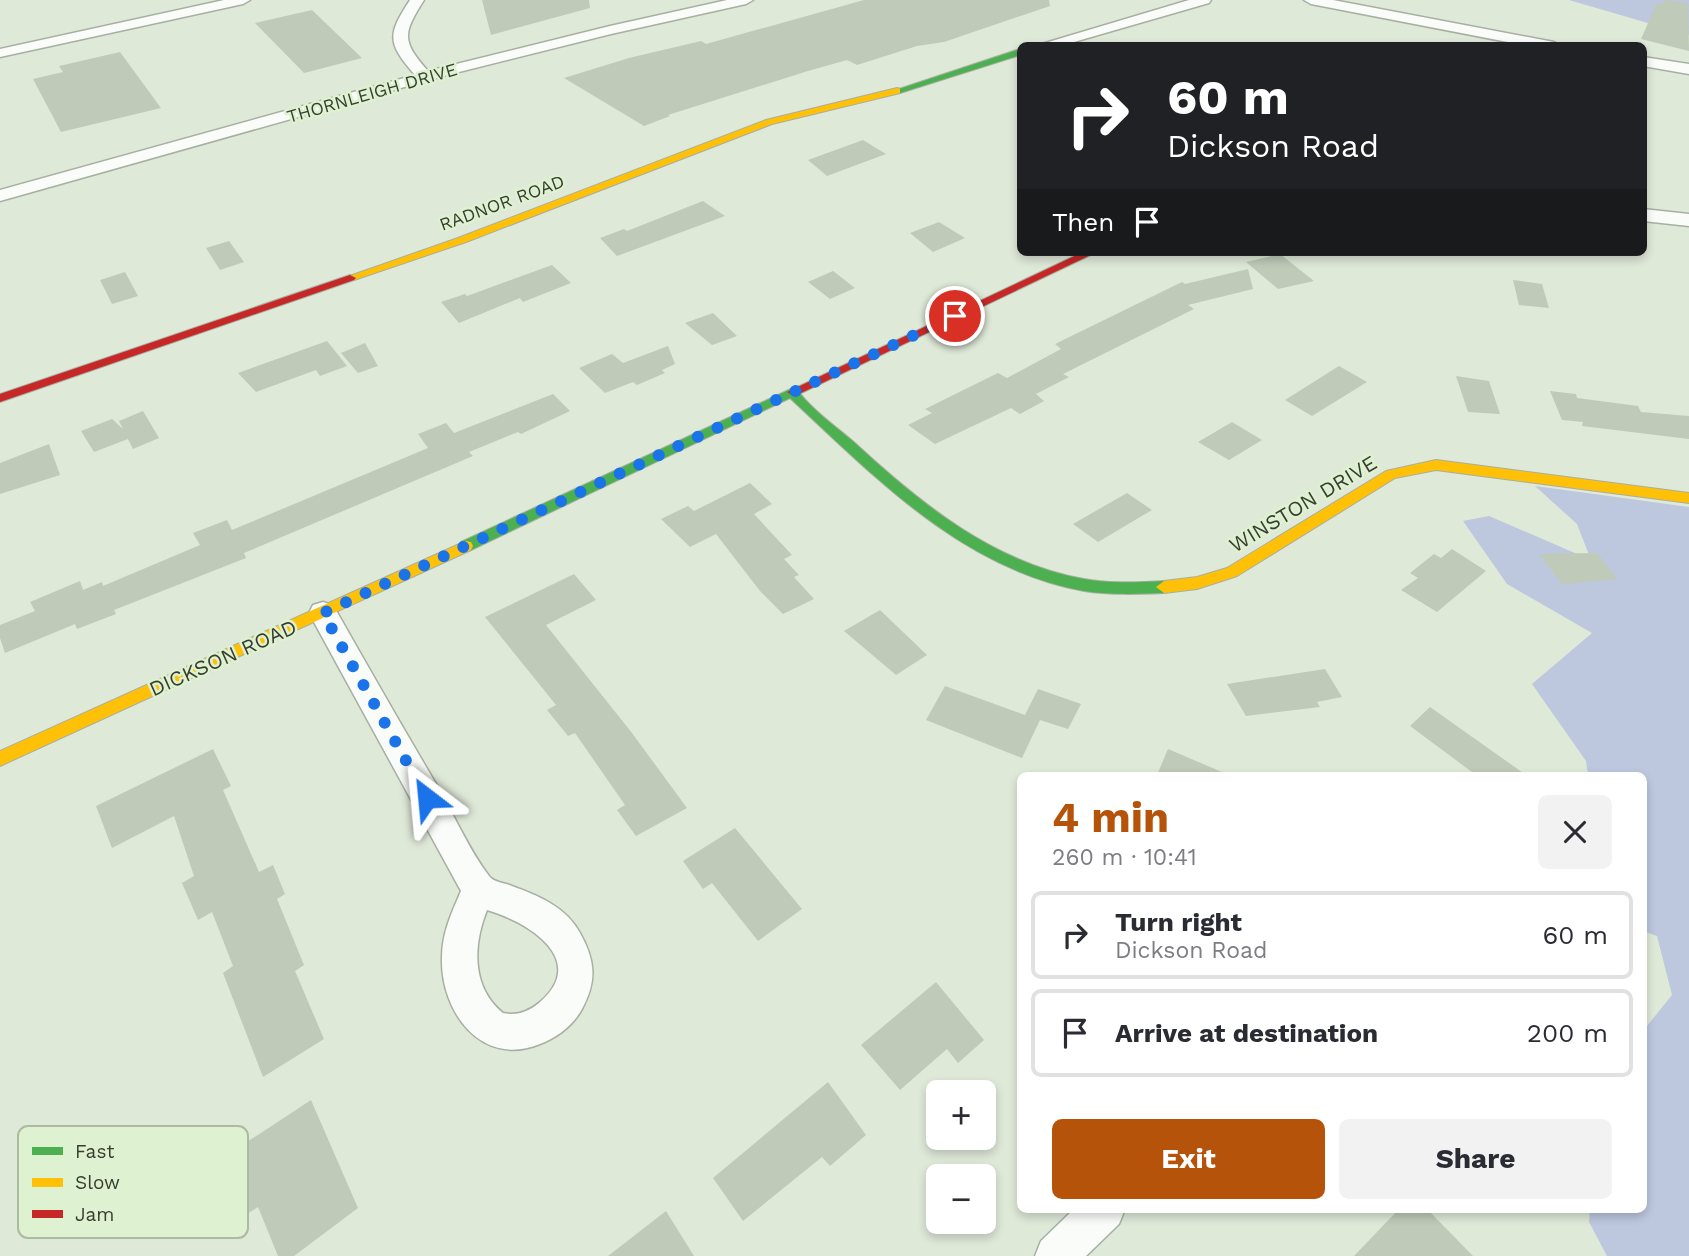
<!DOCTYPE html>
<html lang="en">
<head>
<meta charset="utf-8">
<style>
  :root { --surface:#fff; --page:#f2f2f3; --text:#2b2b33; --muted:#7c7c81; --line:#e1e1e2; --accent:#b45309 }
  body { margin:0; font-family:"Work Sans",sans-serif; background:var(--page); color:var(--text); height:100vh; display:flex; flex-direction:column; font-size:26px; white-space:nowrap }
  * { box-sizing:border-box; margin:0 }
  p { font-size:23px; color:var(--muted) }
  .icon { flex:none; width:38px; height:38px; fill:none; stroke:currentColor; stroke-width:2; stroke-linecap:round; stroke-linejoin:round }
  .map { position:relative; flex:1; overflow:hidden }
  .sheet { position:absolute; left:1017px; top:772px; width:630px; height:441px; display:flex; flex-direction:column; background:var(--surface); border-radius:10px; box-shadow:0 4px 10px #0003 }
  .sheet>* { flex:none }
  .banner { position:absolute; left:1017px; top:42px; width:630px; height:214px; border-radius:10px; box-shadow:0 4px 10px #0003; background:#202124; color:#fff; overflow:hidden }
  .controls { position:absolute; left:926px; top:1080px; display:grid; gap:14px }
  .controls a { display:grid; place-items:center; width:70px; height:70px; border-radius:10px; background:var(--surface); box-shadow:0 4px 10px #0003; font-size:35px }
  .pin { position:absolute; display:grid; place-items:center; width:60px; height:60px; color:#fff; margin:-30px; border:4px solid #fff; border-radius:50%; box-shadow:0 2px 7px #0007 }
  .me { position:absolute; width:77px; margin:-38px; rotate:331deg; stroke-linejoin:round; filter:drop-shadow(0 0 5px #0008) }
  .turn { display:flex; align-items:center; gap:24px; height:147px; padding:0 35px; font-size:32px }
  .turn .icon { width:91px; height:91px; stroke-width:2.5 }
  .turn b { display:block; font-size:49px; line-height:60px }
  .then { display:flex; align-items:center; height:66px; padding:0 35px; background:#0003; gap:14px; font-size:26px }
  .round { display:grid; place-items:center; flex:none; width:74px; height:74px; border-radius:10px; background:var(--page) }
  .head { display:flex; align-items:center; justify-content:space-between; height:119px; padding:0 35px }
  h1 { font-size:42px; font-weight:700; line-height:52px; color:var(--accent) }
  .primary-button { display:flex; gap:14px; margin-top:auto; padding:14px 35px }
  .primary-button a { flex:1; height:80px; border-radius:10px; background:var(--accent); color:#fff; font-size:28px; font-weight:700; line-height:80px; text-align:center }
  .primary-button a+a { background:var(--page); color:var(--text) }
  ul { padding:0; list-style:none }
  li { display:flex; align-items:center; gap:21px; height:88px; margin:0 14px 10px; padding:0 21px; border:4px solid var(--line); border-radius:10px }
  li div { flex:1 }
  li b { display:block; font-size:26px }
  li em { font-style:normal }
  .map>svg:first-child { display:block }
  .forest { fill:#bdc7de }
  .building { fill:#c0cab8 }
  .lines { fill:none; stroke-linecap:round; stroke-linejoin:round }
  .street-casing { stroke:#a7afa2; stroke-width:3 }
  .fast-casing { stroke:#a7afa2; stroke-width:2 }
  .slow-casing { stroke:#a7afa2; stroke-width:2 }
  .jam-casing { stroke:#a7afa2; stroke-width:2 }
  .street { fill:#fafcf9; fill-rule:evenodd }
  .fast { fill:#4caf50; fill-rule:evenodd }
  .slow { fill:#ffc107; fill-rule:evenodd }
  .jam { fill:#c62828; fill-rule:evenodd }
  .route { stroke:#1a73e8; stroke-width:12; stroke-dasharray:0 21.6 }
  .labels { text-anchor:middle; stroke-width:5; stroke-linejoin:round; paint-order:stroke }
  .far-street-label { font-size:18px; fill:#373e31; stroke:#def1d0 }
  .street-label { font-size:21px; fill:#373e31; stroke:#def1d0 }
  .key { fill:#def1d0; stroke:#acbba0; stroke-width:2 }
  .key-label { font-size:19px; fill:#373e31 }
</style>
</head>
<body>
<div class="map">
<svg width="1689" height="1256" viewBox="0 0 1689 1256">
  <rect width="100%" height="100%" fill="#dfe9d8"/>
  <path class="forest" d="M 1569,0 L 1689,0 L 1689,35 Z
    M 1535,486 L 1689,507 L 1689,1256 L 1607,1256 L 1589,1222 L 1590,1209 L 1643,1209 L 1643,1031 L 1672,995 L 1657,936 L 1643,931 L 1643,775 L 1588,775 L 1586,761 L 1532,684 L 1592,633 L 1507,584 L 1463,521 L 1489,516 L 1591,560 L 1577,524 Z"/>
  <path class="building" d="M 482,0 L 589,0 L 590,8 L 491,35 Z
    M 864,0 L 1049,0 L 1050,6 L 944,42 L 917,46 L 857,65 L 847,60 L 808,71 L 668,115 L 670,116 L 644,126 L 564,78 L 629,58 L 701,41 L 706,44 Z
    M 1665,0 L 1688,3 L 1689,51 L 1641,39 L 1657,3 L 1664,4 Z
    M 312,10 L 362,58 L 304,73 L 255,23 Z
    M 120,52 L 161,108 L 61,132 L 33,79 L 63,72 L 59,66 Z
    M 863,140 L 886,154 L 827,176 L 808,160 Z
    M 703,201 L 725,216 L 617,256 L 600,238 L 624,229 L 627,231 Z
    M 939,222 L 965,238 L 933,252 L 910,233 Z
    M 229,241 L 244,262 L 220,270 L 206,248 Z
    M 1280,254 L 1314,281 L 1278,289 L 1246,262 Z
    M 552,265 L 571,283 L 523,302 L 520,298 L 459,323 L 441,302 L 465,294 L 467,296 Z
    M 1248,269 L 1253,289 L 1188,305 L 1194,309 L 1063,374 L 1069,377 L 1036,394 L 1044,401 L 1020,414 L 1011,408 L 935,444 L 908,425 L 932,413 L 925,409 L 998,373 L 1007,378 L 1061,349 L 1055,344 L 1182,282 L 1185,284 Z
    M 833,271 L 855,288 L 830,299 L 808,282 Z
    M 125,272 L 138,296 L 112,304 L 100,280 Z
    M 1513,280 L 1542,284 L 1549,308 L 1519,305 Z
    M 713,313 L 737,336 L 712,345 L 685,323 Z
    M 327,341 L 347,366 L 320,376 L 316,370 L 256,392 L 238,373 Z
    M 365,343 L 378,366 L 358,373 L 341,353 Z
    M 668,346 L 675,364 L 662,370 L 665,373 L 637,385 L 633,382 L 605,393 L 579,368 L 612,354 L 623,363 Z
    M 1339,366 L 1367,382 L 1312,416 L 1285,400 Z
    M 1456,376 L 1489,381 L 1500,414 L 1468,412 Z
    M 1550,391 L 1576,394 L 1577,398 L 1638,406 L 1641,412 L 1689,416 L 1689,439 L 1582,426 L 1583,422 L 1562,420 Z
    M 553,394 L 570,411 L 521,434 L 518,432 L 469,452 L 473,456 L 244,553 L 246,558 L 114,610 L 116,614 L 77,629 L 75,624 L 5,653 L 0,638 L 0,625 L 35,611 L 30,602 L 80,581 L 83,590 L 102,582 L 103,586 L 200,545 L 193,533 L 227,520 L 232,530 L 428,448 L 418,434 L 446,423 L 454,433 Z
    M 143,411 L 159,438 L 133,449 L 128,439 L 94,452 L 81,431 L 112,419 L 123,429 L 119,421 Z
    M 1232,422 L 1262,440 L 1229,460 L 1198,442 Z
    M 49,444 L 60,475 L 0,494 L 0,463 Z
    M 750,483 L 772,504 L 754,514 L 792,555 L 784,559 L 799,575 L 794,577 L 814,599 L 783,614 L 760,591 L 716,534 L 690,547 L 661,519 L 688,506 L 694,511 Z
    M 1127,493 L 1152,510 L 1098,542 L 1073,524 Z
    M 1452,549 L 1486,571 L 1437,612 L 1401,590 L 1418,578 L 1410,573 L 1434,554 L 1441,558 Z
    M 1597,553 L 1617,579 L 1562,584 L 1539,554 Z
    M 574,574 L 596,600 L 546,625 L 632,733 L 687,808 L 636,836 L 617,810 L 625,805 L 575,733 L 568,736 L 547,710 L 556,705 L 485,617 Z
    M 880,610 L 927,655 L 896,675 L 844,631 Z
    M 1325,669 L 1342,697 L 1317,702 L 1320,707 L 1246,716 L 1227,684 Z
    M 945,686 L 1025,715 L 1038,689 L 1081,704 L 1068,729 L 1040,720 L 1022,758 L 926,720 Z
    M 1430,707 L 1526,775 L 1476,775 L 1410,726 Z
    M 213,749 L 231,786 L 223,790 L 259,872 L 273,865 L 285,894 L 277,899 L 304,965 L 295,971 L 324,1039 L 263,1077 L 223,973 L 233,966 L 212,912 L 198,920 L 182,883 L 194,876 L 174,816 L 112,848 L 96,806 Z
    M 1168,749 L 1229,775 L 1157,775 Z
    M 735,828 L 802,909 L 758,941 L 712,883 L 703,889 L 683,861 Z
    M 936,982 L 984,1040 L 958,1063 L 947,1049 L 900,1090 L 861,1045 Z
    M 828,1082 L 866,1135 L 830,1166 L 822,1157 L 743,1221 L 713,1178 Z
    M 311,1100 L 358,1208 L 294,1256 L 278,1256 L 258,1207 L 236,1221 L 212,1165 Z
    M 1399,1209 L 1427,1209 L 1473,1256 L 1354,1256 Z
    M 666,1211 L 694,1256 L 608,1256 Z"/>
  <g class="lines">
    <defs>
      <path id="street" d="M 224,0 L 250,0 L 243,4 L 0,57 L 0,49 Z
        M 410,0 L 424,0 C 403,33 401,41 428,71 L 610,26 L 727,0 L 753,0 L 746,4 L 611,34 L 447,75 L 0,201 L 0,190 L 415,75 C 387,43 387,35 410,0 Z
        M 1189,0 L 1211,0 L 1209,3 L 1060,46 L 1035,46 Z
        M 1304,0 L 1333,0 L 1554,42 L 1561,46 L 1528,46 L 1311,4 Z
        M 1643,57 L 1689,64 L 1689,74 L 1643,66 Z
        M 1643,209 L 1689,214 L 1689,226 L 1643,221 Z
        M 323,602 L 333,605 C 368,667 403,728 439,789 C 455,817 469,850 489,876 C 493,882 505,883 512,886 C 539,896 566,907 580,933 C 595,960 597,980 583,1007 C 574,1025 558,1037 540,1044 C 481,1068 440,1011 442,957 C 442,933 452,912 461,891 L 309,613 L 313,605 ZM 487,910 C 528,922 590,960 539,1003 C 528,1012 517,1016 503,1013 C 471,987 473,945 487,910 Z
        M 1074,1209 L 1125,1209 L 1119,1224 L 1086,1256 L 1035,1256 L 1041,1241 Z"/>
      <path id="fast" d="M 1020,49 L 1020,55 L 900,93 L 893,91 Z
        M 793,388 L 797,389 C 808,407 839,429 856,444 C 921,504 994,563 1084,579 C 1110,584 1138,582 1164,581 L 1172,587 L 1164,593 C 1138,594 1110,595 1084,591 C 963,569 876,478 790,398 L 471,550 L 466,551 L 459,546 L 461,542 Z"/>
      <path id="slow" d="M 897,88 L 900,89 L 900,93 L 772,124 L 466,242 L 354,280 L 344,278 L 458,238 L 766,120 Z
        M 1436,460 L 1689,493 L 1689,503 L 1436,470 L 1395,478 L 1237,576 L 1197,589 L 1164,593 L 1156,587 L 1164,581 L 1197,577 L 1227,568 L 1386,471 Z
        M 466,541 L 471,542 L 473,546 L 471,550 L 0,766 L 0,751 Z"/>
      <path id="jam" d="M 1083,252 L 1097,252 L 797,395 L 793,396 L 787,392 Z
        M 350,275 L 356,278 L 354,280 L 0,402 L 0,394 Z"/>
    </defs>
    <use href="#street" class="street-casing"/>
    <use href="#fast" class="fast-casing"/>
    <use href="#slow" class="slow-casing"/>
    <use href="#jam" class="jam-casing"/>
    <use href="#street" class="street"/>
    <use href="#fast" class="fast"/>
    <use href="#slow" class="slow"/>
    <use href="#jam" class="jam"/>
  </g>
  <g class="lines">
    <path class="route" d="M 427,798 L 323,613 L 955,316"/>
  </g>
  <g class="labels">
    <g class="far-street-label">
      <text transform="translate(372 93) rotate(-16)" y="6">THORNLEIGH DRIVE</text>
      <text transform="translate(502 203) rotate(-20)" y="6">RADNOR ROAD</text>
    </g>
    <g class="street-label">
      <text transform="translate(1303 504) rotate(-31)" y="7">WINSTON DRIVE</text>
      <text transform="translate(223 658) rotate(-24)" y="7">DICKSON ROAD</text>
    </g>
  </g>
  <rect x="18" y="1126" width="230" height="112" rx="10" class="key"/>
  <rect x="32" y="1147" width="31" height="8" fill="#4caf50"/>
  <rect x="32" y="1178" width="31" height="9" fill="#ffc107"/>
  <rect x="32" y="1210" width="31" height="8" fill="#c62828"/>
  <g class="key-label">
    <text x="75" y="1158">Fast</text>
    <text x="75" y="1189">Slow</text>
    <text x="75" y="1221">Jam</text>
  </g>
</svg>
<div class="controls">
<a>+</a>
<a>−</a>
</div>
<div class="pin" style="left:955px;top:316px;background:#d93025"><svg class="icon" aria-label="arrive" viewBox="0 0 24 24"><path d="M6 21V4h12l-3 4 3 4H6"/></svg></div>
<svg class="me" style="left:427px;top:798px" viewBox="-20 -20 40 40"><path d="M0-17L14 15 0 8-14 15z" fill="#1a73e8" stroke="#fff" stroke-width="4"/></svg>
<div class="banner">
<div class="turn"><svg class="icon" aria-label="right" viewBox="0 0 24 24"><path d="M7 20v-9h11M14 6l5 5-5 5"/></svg><div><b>60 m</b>Dickson Road</div></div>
<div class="then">Then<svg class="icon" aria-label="arrive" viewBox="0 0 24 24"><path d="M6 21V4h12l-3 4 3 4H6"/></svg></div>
</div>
<section class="sheet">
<div class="head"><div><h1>4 min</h1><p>260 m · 10:41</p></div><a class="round"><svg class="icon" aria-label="close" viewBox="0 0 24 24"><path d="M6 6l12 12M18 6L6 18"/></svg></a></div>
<ul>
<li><svg class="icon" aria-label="right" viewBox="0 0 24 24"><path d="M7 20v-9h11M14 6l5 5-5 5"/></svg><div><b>Turn right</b><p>Dickson Road</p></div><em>60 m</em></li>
<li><svg class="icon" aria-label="arrive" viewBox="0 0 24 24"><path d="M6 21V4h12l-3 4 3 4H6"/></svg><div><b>Arrive at destination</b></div><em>200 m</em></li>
</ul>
<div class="primary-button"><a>Exit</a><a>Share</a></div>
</section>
</div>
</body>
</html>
